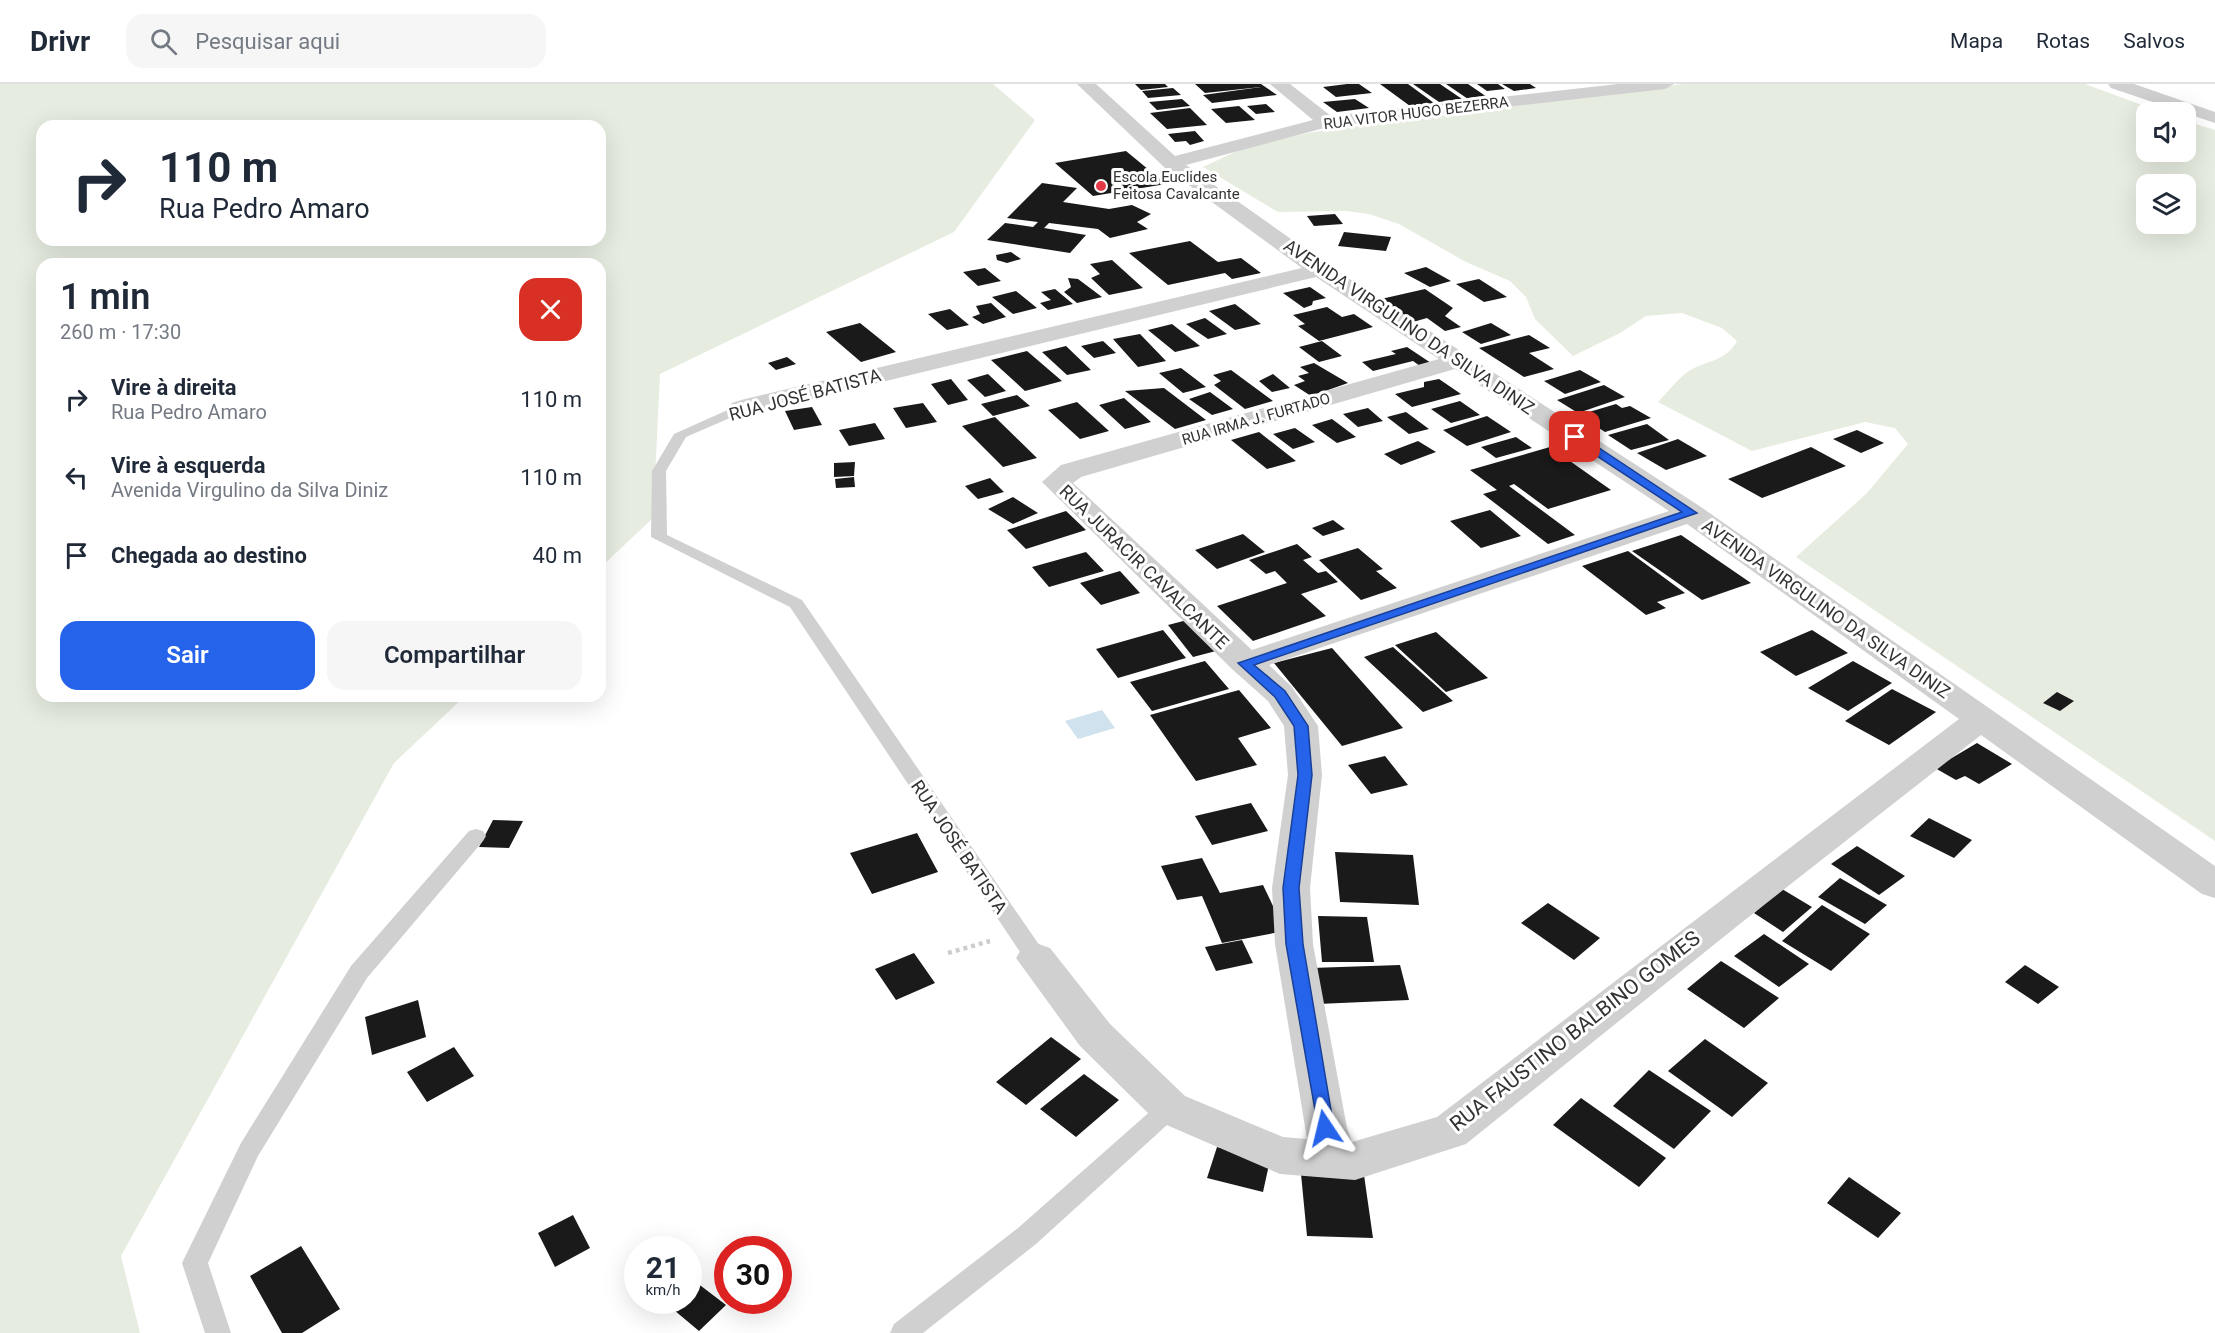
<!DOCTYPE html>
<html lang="pt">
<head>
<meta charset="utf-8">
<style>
  :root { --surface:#fff; --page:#f6f6f7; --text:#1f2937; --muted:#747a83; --line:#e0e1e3; --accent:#2563eb }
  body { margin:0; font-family:Roboto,sans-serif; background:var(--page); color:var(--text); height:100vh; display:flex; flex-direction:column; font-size:22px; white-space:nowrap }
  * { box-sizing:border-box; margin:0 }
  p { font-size:20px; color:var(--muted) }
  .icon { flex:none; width:33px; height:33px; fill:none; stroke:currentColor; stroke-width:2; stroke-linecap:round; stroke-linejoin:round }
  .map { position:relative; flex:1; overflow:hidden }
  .side { position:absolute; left:36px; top:174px; width:570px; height:444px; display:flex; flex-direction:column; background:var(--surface); border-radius:18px; box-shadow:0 6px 24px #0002 }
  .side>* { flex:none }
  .banner { position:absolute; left:36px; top:36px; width:570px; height:126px; border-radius:18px; box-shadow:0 6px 24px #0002; background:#fff; color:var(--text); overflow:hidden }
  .tools { position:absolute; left:2136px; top:18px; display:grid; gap:12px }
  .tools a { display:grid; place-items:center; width:60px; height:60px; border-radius:12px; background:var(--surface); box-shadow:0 6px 24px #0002; font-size:30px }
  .speed { position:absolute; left:624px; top:1152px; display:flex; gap:12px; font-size:30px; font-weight:700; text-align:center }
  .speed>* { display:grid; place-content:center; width:78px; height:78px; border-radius:50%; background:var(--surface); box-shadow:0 6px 24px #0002; line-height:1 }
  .speed small { font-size:15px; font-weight:400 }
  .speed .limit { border:9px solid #d22; background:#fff; color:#111 }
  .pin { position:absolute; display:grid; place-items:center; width:51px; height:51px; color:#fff; margin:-26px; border-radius:12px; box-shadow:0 3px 9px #0006 }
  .me { position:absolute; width:66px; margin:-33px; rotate:350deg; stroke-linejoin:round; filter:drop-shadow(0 0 4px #0008) }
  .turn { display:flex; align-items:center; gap:21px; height:126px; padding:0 24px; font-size:27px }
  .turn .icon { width:78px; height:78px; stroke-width:2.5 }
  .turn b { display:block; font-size:42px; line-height:51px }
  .round { display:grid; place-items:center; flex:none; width:63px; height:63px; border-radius:18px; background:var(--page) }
  .headline { display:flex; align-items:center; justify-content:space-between; height:102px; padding:0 24px }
  h1 { font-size:36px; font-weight:600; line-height:45px }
  .primary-button { display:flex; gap:12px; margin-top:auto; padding:12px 24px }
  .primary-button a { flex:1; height:69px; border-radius:18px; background:var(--accent); color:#fff; font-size:24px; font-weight:600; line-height:69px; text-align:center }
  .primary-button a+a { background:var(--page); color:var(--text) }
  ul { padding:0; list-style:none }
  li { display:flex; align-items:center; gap:18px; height:78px; padding:0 24px }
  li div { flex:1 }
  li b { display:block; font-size:22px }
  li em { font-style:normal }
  header { display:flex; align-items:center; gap:36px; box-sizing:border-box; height:84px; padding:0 30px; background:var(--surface); border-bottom:2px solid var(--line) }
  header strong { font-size:28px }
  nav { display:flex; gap:33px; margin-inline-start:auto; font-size:21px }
  .search { width:420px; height:54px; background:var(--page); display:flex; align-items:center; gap:15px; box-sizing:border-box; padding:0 21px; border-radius:18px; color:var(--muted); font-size:22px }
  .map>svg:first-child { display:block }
  .green { fill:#e6ecdf; fill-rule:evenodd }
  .water { fill:#cfe2ee }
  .building { fill:#1a1a1a }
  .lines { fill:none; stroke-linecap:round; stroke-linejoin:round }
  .path { stroke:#cdcdcd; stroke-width:4.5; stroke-dasharray:4 4; stroke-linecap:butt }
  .lane { fill:#d0d0d0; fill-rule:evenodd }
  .street { fill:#d0d0d0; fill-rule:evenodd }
  .route { fill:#2563eb; stroke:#184099; stroke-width:1.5 }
  .poi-dot { fill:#e63946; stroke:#fff; stroke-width:2 }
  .labels { text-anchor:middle; stroke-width:6; stroke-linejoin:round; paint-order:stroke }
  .far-street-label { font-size:15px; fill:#333; stroke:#fff }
  .far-poi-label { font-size:15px; fill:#333; stroke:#fff; text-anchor:start }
  .street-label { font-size:18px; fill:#333; stroke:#fff }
  .near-street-label { font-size:21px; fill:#333; stroke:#fff }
</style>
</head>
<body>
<header>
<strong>Drivr</strong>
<div class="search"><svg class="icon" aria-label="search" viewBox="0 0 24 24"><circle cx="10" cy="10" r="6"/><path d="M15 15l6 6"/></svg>Pesquisar aqui</div>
<nav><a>Mapa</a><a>Rotas</a><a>Salvos</a></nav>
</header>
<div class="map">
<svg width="2215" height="1249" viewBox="0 0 2215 1249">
  <rect width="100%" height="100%" fill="#fff"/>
  <path class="green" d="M 0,0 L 993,0 L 1035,36 L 954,148 L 660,290 L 653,434 L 600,484 L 600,180 L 42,180 L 42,612 L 465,612 L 394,679 L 121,1172 L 140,1249 L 0,1249 ZM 42,42 L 600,42 L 600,156 L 42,156 Z
    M 1683,0 L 2085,0 L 2161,28 L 2146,28 L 2146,68 L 2186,68 L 2186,37 L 2215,46 L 2215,757 L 1796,473 L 1867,409 L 1908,360 L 1895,344 L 1865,338 L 1752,367 L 1658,318 C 1668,308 1678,294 1689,287 C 1707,276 1727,277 1737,257 L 1722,244 L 1682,229 L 1646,232 L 1620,249 L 1573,272 L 1535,235 L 1526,213 L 1510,197 L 1466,178 L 1399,140 L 1369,130 L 1346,127 L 1278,128 L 1203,83 L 1248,62 L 1314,48 ZM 2146,100 L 2186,100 L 2186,140 L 2146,140 Z"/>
  <path class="water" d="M 1102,626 L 1115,644 L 1078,655 L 1065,637 Z"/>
  <path class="building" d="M 1135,0 L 1165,0 L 1168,3 L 1141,6 Z
    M 1195,0 L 1261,0 L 1277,11 L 1212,19 L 1203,11 L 1261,3 L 1205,9 Z
    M 1347,0 L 1359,0 L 1372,9 L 1336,13 L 1323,3 Z
    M 1380,0 L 1408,0 L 1434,19 L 1410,22 Z
    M 1413,0 L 1440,0 L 1462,15 L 1439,18 Z
    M 1446,0 L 1468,0 L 1487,13 L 1468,15 Z
    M 1477,0 L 1498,0 L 1505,5 L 1487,7 Z
    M 1502,0 L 1530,0 L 1536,4 L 1514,7 Z
    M 1173,4 L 1181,11 L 1148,14 L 1142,7 Z
    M 1182,15 L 1190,22 L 1157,26 L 1149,18 Z
    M 1355,15 L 1369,24 L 1337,28 L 1323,18 Z
    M 1266,20 L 1275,28 L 1256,30 L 1247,22 Z
    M 1239,22 L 1255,36 L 1226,39 L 1211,25 Z
    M 1190,24 L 1207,41 L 1167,45 L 1150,29 Z
    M 1195,47 L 1204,57 L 1190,61 L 1186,57 L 1175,58 L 1168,50 Z
    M 1126,67 L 1166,100 L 1093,112 L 1055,79 Z
    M 1042,99 L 1077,104 L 1063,118 L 1109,125 L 1132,121 L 1151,130 L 1137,138 L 1148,145 L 1110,154 L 1098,145 L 1049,139 L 1044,144 L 1086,151 L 1070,169 L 987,156 L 1005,139 L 1033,143 L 1038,138 L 1007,134 Z
    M 1335,130 L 1343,140 L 1314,142 L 1307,132 Z
    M 1344,148 L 1391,153 L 1386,167 L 1338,162 Z
    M 1190,157 L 1218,178 L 1241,174 L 1261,189 L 1232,195 L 1225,189 L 1168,201 L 1129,169 Z
    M 1011,168 L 1021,175 L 1007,179 L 997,176 L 996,171 Z
    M 1112,176 L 1143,204 L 1109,211 L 1091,194 L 1100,190 L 1090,180 Z
    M 1426,183 L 1451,197 L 1430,203 L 1404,189 Z
    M 985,184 L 1001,197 L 978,202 L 963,188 Z
    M 1068,194 L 1078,195 L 1102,213 L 1077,219 L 1064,208 L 1071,203 Z
    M 1479,195 L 1507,213 L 1484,218 L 1456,200 Z
    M 1310,203 L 1326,214 L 1313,217 L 1312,221 L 1304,224 L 1283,209 Z
    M 1055,205 L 1073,220 L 1048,226 L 1040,219 L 1051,216 L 1041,208 Z
    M 1425,205 L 1453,224 L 1445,232 L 1461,243 L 1445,247 L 1427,234 L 1413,238 L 1381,215 Z
    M 1016,207 L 1037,224 L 1013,230 L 992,213 Z
    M 991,219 L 1006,233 L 983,240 L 972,233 L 980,230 L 976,222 Z
    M 1235,220 L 1261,240 L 1235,246 L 1209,227 Z
    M 1327,223 L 1342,233 L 1354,230 L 1373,243 L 1319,257 L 1298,242 L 1305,240 L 1293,231 Z
    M 950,225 L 969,241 L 947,246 L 928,230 Z
    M 1205,234 L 1227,250 L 1208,255 L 1186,240 Z
    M 860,239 L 896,268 L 861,278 L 826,248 Z
    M 1491,239 L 1511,251 L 1481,260 L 1462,248 Z
    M 1172,240 L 1200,262 L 1175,268 L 1148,246 Z
    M 1140,250 L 1166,277 L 1138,283 L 1113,255 Z
    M 1529,251 L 1550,264 L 1529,269 L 1554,285 L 1524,293 L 1479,264 Z
    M 1103,257 L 1116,269 L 1094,274 L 1081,262 Z
    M 1322,257 L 1342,272 L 1319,278 L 1299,263 Z
    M 1066,262 L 1091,286 L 1067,291 L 1042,268 Z
    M 1407,263 L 1431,279 L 1420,282 L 1413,277 L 1373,287 L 1362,278 L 1396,270 L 1391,267 Z
    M 1027,267 L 1062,297 L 1025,307 L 991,276 Z
    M 787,273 L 796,280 L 776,286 L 768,279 Z
    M 1314,279 L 1348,299 L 1311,312 L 1294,301 L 1305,297 L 1298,292 L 1309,289 L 1300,283 Z
    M 1181,284 L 1206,303 L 1183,309 L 1159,289 Z
    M 1231,286 L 1273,317 L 1245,325 L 1214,301 L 1221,297 L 1213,291 Z
    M 1580,286 L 1601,298 L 1565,310 L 1544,297 Z
    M 988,290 L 1006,307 L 985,313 L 967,296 Z
    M 1273,290 L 1290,304 L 1272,308 L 1259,297 Z
    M 951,295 L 968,316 L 948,321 L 931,300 Z
    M 1439,295 L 1461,310 L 1412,323 L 1395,310 L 1424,303 L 1424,298 Z
    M 1604,301 L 1625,313 L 1578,329 L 1557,316 Z
    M 1164,304 L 1206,336 L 1175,345 L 1125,307 Z
    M 1210,308 L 1233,325 L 1212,331 L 1189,315 Z
    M 1017,311 L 1030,322 L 993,332 L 981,320 Z
    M 1124,314 L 1151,338 L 1125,345 L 1099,321 Z
    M 1460,317 L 1480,331 L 1451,339 L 1431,325 Z
    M 1077,318 L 1109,347 L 1080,355 L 1048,326 Z
    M 923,319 L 937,338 L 906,344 L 893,324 Z
    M 1616,320 L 1622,324 L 1630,322 L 1651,334 L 1605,348 L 1579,331 Z
    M 812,323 L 822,341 L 794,346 L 785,327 Z
    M 1368,324 L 1383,337 L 1358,343 L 1343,330 Z
    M 1406,328 L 1429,345 L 1409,350 L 1387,333 Z
    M 1487,332 L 1511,348 L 1467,362 L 1443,346 Z
    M 995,333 L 1037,374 L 1003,383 L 962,342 Z
    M 1332,335 L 1356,353 L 1337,359 L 1312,341 Z
    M 875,339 L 885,355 L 849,362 L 839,346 Z
    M 1647,340 L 1669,356 L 1631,366 L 1608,351 Z
    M 1295,344 L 1315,358 L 1293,365 L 1273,350 Z
    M 1857,346 L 1884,359 L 1861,369 L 1833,355 Z
    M 1259,348 L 1296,377 L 1267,385 L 1231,356 Z
    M 1516,353 L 1532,364 L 1496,374 L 1481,363 Z
    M 1678,355 L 1707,372 L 1666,386 L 1637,369 Z
    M 1418,357 L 1436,368 L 1401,381 L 1384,370 Z
    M 1550,363 L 1611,406 L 1548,425 L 1514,400 L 1509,402 L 1575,451 L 1548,460 L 1483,410 L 1497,406 L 1470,386 Z
    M 1811,363 L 1846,382 L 1762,414 L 1728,395 Z
    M 855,378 L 854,392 L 834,393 L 834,379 Z
    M 854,393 L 855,403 L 836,404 L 835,395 Z
    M 990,394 L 1004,408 L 978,415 L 965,402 Z
    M 1013,413 L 1038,429 L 1013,440 L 988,425 Z
    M 1490,426 L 1521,452 L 1481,464 L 1450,437 Z
    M 1066,427 L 1086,446 L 1026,465 L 1007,446 Z
    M 1333,436 L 1345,445 L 1323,452 L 1312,444 Z
    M 1243,450 L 1265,468 L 1217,485 L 1195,466 Z
    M 1681,451 L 1751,499 L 1702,516 L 1632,467 Z
    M 1297,460 L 1312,473 L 1303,476 L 1318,489 L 1326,487 L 1338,498 L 1301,510 L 1326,532 L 1253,557 L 1217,522 L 1287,499 L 1275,487 L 1266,490 L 1249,476 Z
    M 1358,464 L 1383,485 L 1376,487 L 1397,504 L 1361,516 L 1319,476 Z
    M 1628,467 L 1685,509 L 1657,518 L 1666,524 L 1646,531 L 1582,482 Z
    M 1086,468 L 1104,487 L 1049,503 L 1032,483 Z
    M 1120,487 L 1140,509 L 1101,521 L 1080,499 Z
    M 1191,535 L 1216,567 L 1193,573 L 1168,541 Z
    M 1163,546 L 1186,574 L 1118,594 L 1096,565 Z
    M 1812,546 L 1848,569 L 1796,592 L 1760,568 Z
    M 1436,548 L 1488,594 L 1446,608 L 1395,561 Z
    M 1393,563 L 1432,598 L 1453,617 L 1423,628 L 1364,573 Z
    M 1332,564 L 1403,644 L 1342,662 L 1274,579 Z
    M 1205,577 L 1229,605 L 1152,627 L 1130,598 Z
    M 1853,577 L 1892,599 L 1848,627 L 1808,604 Z
    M 1892,605 L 1936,628 L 1889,661 L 1845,637 Z
    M 1239,606 L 1271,644 L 1238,654 L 1257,681 L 1196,697 L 1150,631 Z
    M 2057,608 L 2074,617 L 2060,627 L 2043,619 Z
    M 1977,659 L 2012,680 L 1979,700 L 1965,692 L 1956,696 L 1935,684 Z
    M 1385,672 L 1408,701 L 1371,710 L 1348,681 Z
    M 1251,719 L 1268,747 L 1212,761 L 1195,732 Z
    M 1929,734 L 1972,756 L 1954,774 L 1910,752 Z
    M 493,736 L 523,737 L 509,764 L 479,763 Z
    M 917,749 L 938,788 L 872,810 L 850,769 Z
    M 1857,762 L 1905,792 L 1879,811 L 1831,780 Z
    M 1335,768 L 1413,771 L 1419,821 L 1340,818 Z
    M 1202,774 L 1220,809 L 1263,801 L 1285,847 L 1222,859 L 1202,812 L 1177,816 L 1161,782 Z
    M 1840,794 L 1887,821 L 1865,840 L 1818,813 Z
    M 1782,805 L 1812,823 L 1783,848 L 1754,829 Z
    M 1548,819 L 1600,854 L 1574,876 L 1521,839 Z
    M 1822,821 L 1870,850 L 1831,887 L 1782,857 Z
    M 1318,832 L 1367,833 L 1374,878 L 1322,878 Z
    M 1764,850 L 1809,880 L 1779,903 L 1734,872 Z
    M 1242,856 L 1253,879 L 1216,887 L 1205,863 Z
    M 914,869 L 935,899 L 896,916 L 875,885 Z
    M 1721,877 L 1779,914 L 1744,944 L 1687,905 Z
    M 1400,881 L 1409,916 L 1318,920 L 1311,884 Z
    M 2025,881 L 2059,903 L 2038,920 L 2005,898 Z
    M 418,916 L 426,953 L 372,971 L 365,933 Z
    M 1051,953 L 1081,975 L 1026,1021 L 996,998 Z
    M 1705,955 L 1768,999 L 1732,1033 L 1668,987 Z
    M 454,963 L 474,992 L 427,1018 L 407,988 Z
    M 1649,986 L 1711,1027 L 1674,1065 L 1613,1022 Z
    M 1084,990 L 1119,1016 L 1076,1053 L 1040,1025 Z
    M 1581,1014 L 1666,1074 L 1639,1103 L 1553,1041 Z
    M 1217,1063 L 1270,1076 L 1263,1108 L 1207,1094 Z
    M 1301,1090 L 1364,1091 L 1373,1154 L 1307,1152 Z
    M 1849,1093 L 1901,1129 L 1878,1154 L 1827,1119 Z
    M 573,1131 L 590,1164 L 555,1183 L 538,1149 Z
    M 301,1162 L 340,1225 L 302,1249 L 282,1249 L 250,1192 Z
    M 688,1192 L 726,1221 L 699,1247 L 662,1216 L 688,1216 Z"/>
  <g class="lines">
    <path class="path" d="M 948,869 L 990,857"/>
    <path class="lane" d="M 741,320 L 746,321 L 746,327 L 686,353 L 666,387 L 667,451 L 802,516 L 1044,868 L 1047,874 L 1044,880 L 1036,882 L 1028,880 L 790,523 L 651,453 L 652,387 L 674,350 Z
      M 476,745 L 483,747 L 486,752 L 483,757 L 367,894 L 258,1072 L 208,1179 L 231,1249 L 205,1249 L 182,1179 L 241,1059 L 351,882 L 469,747 Z
      M 1170,1014 L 1178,1017 L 1182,1024 L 1178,1031 L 1036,1160 L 923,1249 L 890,1249 L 894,1240 L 1018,1144 L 1162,1017 Z"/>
    <path class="street" d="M 1077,0 L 1096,0 L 1175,72 L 1313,36 L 1270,0 L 1290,0 L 1331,32 L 1618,0 L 1674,0 L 1665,5 L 1328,43 L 1186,81 L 1328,181 L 1701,423 L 2215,782 L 2215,814 L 2202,810 L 1981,651 L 1741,839 L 1466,1060 L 1355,1096 L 1280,1090 L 1155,1036 L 1080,962 L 1016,874 L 1022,864 L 1036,859 L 1050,864 L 1110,940 L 1185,1012 L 1283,1053 L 1307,1055 L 1275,860 L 1272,804 L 1288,691 L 1284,642 L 1268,617 L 1233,586 L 1042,398 L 1061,381 L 1439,275 L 1316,193 L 741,332 L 732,329 L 728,324 L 732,319 L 741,316 L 1302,184 L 1164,83 ZM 1455,285 L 1669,427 L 1252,566 L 1073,399 L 1081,393 ZM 1687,440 L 1959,635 L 1437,1033 L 1352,1058 L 1347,1044 L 1313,860 L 1310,804 L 1322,691 L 1318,642 L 1292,603 L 1269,581 Z
      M 2108,0 L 2134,0 L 2215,28 L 2215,39 L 2111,4 Z"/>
  </g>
  <path class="route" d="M 1571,350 L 1578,350 L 1697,429 L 1254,581 L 1285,607 L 1308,642 L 1312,691 L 1299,804 L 1303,860 L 1334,1044 L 1332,1049 L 1325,1051 L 1319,1049 L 1286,860 L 1283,804 L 1298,691 L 1294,642 L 1275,613 L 1238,579 L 1682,428 L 1571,355 Z"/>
  <circle class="poi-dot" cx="1101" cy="102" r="6"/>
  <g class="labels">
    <g class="far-street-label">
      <text transform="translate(1416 29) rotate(-7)" y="5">RUA VITOR HUGO BEZERRA</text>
      <text transform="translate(1256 335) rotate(-16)" y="5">RUA IRMA J. FURTADO</text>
    </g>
    <g class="far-poi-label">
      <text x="1113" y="98">Escola Euclides<tspan x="1113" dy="17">Feitosa Cavalcante</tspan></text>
    </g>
    <g class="street-label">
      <text transform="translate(1409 243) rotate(34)" y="6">AVENIDA VIRGULINO DA SILVA DINIZ</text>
      <text transform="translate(805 311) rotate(-15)" y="6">RUA JOSÉ BATISTA</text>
      <text transform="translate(1144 483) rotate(44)" y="6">RUA JURACIR CAVALCANTE</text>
      <text transform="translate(1826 525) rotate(35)" y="6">AVENIDA VIRGULINO DA SILVA DINIZ</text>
      <text transform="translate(959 763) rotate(56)" y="6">RUA JOSÉ BATISTA</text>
    </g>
    <g class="near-street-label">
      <text transform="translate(1575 947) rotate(-38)" y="7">RUA FAUSTINO BALBINO GOMES</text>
    </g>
  </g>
</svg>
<div class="tools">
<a><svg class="icon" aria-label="sound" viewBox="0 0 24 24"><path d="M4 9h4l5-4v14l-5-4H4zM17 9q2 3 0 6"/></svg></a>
<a><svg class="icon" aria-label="layers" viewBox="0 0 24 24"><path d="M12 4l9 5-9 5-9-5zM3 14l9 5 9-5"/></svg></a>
</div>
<div class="speed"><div>21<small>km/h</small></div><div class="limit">30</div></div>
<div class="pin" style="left:1575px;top:353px;background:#d93025"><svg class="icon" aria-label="arrive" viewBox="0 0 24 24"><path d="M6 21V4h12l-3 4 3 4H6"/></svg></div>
<svg class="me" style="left:1325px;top:1044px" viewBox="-20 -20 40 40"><path d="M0-17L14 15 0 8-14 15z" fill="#2563eb" stroke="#fff" stroke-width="4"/></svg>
<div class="banner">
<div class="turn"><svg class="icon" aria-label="right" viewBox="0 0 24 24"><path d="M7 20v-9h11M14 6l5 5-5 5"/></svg><div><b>110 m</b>Rua Pedro Amaro</div></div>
</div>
<section class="side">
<div class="headline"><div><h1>1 min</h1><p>260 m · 17:30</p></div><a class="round" style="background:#d93025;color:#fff"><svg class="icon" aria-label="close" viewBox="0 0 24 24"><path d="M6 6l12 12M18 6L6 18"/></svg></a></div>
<ul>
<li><svg class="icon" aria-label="right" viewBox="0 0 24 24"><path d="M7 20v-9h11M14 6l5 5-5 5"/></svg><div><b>Vire à direita</b><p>Rua Pedro Amaro</p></div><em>110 m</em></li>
<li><svg class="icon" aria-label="left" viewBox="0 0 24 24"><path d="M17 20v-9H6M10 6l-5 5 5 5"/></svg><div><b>Vire à esquerda</b><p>Avenida Virgulino da Silva Diniz</p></div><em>110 m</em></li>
<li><svg class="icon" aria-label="arrive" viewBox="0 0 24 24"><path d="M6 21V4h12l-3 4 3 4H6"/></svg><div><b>Chegada ao destino</b></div><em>40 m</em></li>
</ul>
<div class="primary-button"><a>Sair</a><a>Compartilhar</a></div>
</section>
</div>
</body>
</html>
